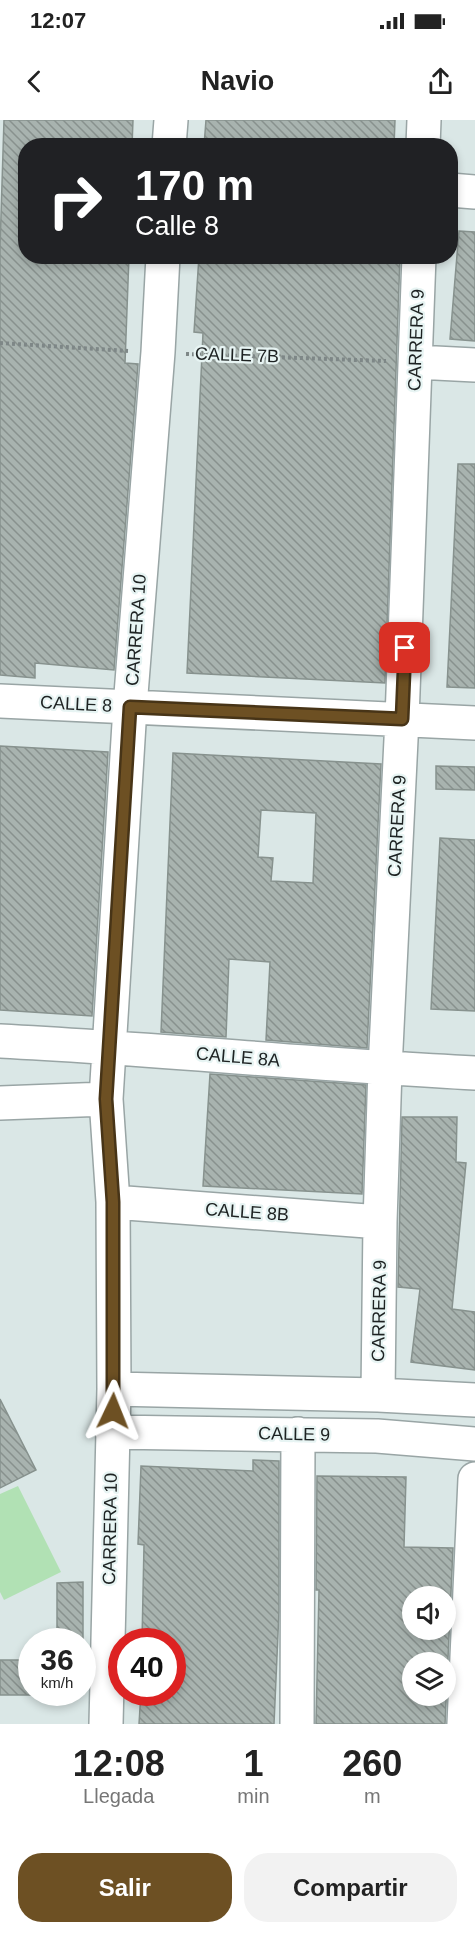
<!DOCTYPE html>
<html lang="es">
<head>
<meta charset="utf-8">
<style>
  :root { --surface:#fff; --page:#f2f2f2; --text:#222; --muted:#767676; --accent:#6d5023 }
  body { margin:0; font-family:Arial,sans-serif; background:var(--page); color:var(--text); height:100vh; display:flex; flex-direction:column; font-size:22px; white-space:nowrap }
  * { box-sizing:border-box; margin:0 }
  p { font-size:20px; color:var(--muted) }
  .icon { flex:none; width:33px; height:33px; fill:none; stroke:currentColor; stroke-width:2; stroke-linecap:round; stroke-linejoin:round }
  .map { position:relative; height:1604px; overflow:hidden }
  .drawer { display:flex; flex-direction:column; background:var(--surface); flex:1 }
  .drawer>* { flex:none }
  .hud { position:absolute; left:18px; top:18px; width:440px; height:126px; border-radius:24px; box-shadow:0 3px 9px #0003; background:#202124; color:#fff; overflow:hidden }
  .tools { position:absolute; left:402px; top:1466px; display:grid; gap:12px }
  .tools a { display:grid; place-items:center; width:54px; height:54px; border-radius:50%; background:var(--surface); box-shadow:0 3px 9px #0003; font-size:30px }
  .speed { position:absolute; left:18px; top:1508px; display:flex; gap:12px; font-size:30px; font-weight:700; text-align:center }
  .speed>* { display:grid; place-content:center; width:78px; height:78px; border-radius:50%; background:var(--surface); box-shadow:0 3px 9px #0003; line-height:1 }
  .speed small { font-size:15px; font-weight:400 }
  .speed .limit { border:9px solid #d22; background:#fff; color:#111 }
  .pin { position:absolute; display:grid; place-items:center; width:51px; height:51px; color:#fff; margin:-26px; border-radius:12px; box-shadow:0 3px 9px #0006 }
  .me { position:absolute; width:66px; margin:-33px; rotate:2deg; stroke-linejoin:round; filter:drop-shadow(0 0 4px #0008) }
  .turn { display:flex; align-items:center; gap:21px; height:126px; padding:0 18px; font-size:27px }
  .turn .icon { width:78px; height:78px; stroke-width:2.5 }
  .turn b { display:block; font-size:42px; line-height:51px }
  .eta { display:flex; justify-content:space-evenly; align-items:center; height:102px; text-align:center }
  .eta b { font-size:36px; font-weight:700; line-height:42px }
  .button { display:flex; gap:12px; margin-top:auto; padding:12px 18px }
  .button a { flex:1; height:69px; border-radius:24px; background:var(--accent); color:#fff; font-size:24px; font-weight:700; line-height:69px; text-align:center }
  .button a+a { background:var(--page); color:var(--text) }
  .status { display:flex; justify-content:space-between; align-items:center; height:42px; padding:0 30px; background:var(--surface); direction:ltr }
  .status svg { height:16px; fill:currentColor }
  header { display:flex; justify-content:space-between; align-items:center; height:78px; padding:0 18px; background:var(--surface); font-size:27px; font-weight:700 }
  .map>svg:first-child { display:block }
  .pitch { fill:#b1e1b4 }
  .building { fill:url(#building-back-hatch); stroke:#87928e; stroke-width:1.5; fill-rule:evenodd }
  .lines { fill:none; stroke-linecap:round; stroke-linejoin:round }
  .minor-casing { stroke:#99a5a5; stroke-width:36 }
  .path { stroke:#7e8787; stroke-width:4; stroke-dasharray:3 3; stroke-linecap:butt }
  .minor { stroke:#fff; stroke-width:33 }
  .route-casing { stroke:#473417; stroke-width:15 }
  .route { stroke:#6d5023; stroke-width:10 }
  .labels { text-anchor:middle; stroke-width:4.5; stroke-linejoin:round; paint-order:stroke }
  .street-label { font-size:18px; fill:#1d2222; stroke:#e7f4f3 }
</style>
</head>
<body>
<div class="status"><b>12:07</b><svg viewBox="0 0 49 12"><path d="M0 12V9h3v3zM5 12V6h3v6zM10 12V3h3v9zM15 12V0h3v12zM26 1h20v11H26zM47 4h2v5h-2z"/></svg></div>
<header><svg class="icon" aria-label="back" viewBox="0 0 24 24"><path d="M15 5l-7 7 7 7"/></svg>Navio<svg class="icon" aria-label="share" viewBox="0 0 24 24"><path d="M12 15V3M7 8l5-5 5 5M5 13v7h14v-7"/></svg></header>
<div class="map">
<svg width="475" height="1604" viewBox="0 0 475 1604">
  <defs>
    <pattern id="building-back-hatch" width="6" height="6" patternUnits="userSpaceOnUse" patternTransform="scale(1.5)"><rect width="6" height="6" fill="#a8b3af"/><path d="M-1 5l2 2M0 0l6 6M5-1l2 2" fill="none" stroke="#88918e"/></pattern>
  </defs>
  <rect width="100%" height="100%" fill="#dae7e6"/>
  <path class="pitch" d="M 18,1366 L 61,1452 L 4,1480 L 0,1472 L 0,1374 Z"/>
  <path class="building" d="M 4,0 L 133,0 L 132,26 L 26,26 L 26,136 L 129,136 L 125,243 L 138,244 L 114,550 L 35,543 L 35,558 L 0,555 L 0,127 Z
    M 206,0 L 395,0 L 394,26 L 204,26 Z
    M 459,111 L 475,112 L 475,221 L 450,219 Z
    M 199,136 L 400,136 L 385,563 L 187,553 L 203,213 L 194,212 Z
    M 458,344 L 475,344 L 475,568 L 447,567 Z
    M 0,626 L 108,632 L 92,896 L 0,890 Z
    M 173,633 L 381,644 L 367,928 L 266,920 L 270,842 L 229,839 L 226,917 L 161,912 ZM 261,690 L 316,693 L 313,763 L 271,761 L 273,738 L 258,737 Z
    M 436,646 L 475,647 L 475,670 L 436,669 Z
    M 440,718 L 475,720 L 475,891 L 431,889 Z
    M 210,954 L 366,965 L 362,1074 L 203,1066 Z
    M 402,997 L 457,997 L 456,1042 L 466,1043 L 452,1189 L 475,1192 L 475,1250 L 411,1242 L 420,1169 L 398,1167 Z
    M 0,1279 L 36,1350 L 0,1368 Z
    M 253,1340 L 279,1341 L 279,1491 L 274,1604 L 139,1604 L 141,1572 L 172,1572 L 172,1521 L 142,1521 L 144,1425 L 138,1424 L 141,1346 L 253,1351 Z
    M 317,1356 L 406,1357 L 404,1427 L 453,1428 L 445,1604 L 316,1604 L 319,1470 L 316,1470 ZM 412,1476 L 446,1476 L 446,1509 L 412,1509 ZM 412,1542 L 446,1542 L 446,1575 L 412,1575 Z
    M 83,1462 L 83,1521 L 57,1521 L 57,1463 Z
    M 0,1540 L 32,1540 L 32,1575 L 0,1575 Z"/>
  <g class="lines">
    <defs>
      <path id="minor" d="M 169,26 L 171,0
        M 423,26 L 424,0
        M 450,70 L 475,72
        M 416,242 L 475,245
        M 0,581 L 475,603
        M 0,921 C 159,929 316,945 475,953
        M 0,983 L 106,979
        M 113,1082 L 380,1102
        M 114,1269 L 378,1275 L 475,1280
        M 378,1275 L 380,1102 L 385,949 L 402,599 L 419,136
        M 112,1312 L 377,1316 L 475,1324
        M 106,1604 L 114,1269 L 113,1082 L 106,979 L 130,587 L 158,232 L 163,136
        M 297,1604 L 298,1314
        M 464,1604 L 475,1359"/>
    </defs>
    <use href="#minor" class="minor-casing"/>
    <path class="path" d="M 0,223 L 128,231
      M 186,234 L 386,241"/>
    <use href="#minor" class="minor"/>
  </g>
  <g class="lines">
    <defs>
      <path id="route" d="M 113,1291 L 113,1082 L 106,979 L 130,587 L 402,599 L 405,528"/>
    </defs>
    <use href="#route" class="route-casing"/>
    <use href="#route" class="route"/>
  </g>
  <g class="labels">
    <g class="street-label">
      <text transform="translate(416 220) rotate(-88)" y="6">CARRERA 9</text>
      <text transform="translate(237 235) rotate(2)" y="6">CALLE 7B</text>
      <text transform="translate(136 510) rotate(-86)" y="6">CARRERA 10</text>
      <text transform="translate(76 584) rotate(3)" y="6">CALLE 8</text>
      <text transform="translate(397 706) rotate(-87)" y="6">CARRERA 9</text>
      <text transform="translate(238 937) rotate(5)" y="6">CALLE 8A</text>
      <text transform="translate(247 1092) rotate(4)" y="6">CALLE 8B</text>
      <text transform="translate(379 1191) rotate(-89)" y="6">CARRERA 9</text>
      <text transform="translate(294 1314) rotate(1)" y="6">CALLE 9</text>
      <text transform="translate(110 1409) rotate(-89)" y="6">CARRERA 10</text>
    </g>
  </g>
</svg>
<div class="tools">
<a><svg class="icon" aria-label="sound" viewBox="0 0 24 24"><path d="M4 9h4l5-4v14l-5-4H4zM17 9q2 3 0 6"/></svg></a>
<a><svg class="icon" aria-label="layers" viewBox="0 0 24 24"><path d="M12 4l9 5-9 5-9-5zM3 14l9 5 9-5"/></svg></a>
</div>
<div class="speed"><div>36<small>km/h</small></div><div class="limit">40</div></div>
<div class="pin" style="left:405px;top:528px;background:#d93025"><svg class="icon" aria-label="arrive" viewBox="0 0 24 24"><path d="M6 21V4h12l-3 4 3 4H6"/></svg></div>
<svg class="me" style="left:113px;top:1291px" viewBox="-20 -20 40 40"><path d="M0-17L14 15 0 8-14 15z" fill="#6d5023" stroke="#fff" stroke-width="4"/></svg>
<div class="hud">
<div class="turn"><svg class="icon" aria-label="right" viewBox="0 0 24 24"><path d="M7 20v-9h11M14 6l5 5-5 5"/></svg><div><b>170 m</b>Calle 8</div></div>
</div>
</div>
<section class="drawer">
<div class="eta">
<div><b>12:08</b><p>Llegada</p></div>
<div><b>1</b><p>min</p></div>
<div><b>260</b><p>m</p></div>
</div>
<div class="button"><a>Salir</a><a>Compartir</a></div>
</section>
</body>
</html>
